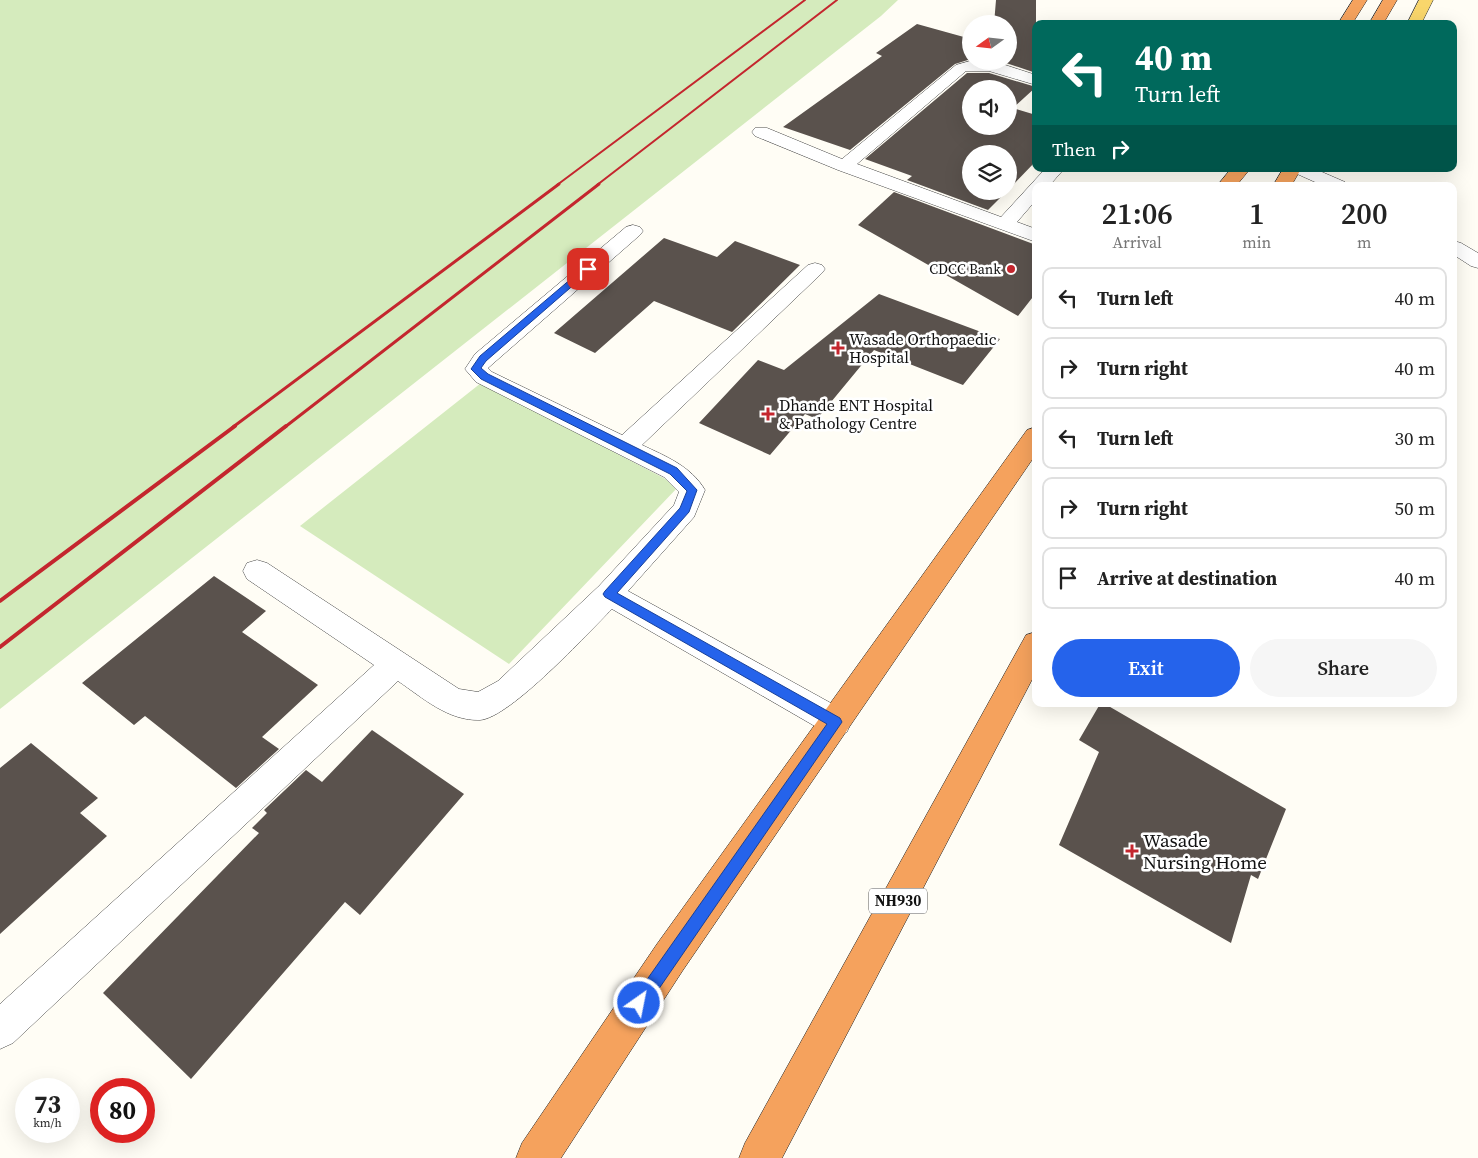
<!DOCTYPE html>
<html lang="en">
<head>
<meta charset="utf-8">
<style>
  :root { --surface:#fff; --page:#f6f6f6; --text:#222; --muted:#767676; --line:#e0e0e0; --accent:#2563eb }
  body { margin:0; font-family:"Source Serif 4",serif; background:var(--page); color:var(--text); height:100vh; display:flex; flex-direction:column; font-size:19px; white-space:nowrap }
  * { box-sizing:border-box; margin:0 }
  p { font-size:16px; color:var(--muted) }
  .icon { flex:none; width:28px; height:28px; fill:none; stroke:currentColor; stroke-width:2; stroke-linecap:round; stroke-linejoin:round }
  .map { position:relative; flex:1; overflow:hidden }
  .drawer { position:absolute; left:1032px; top:182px; width:425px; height:525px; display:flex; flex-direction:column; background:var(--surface); border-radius:10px; box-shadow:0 5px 20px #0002 }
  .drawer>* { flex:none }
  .banner { position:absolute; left:1032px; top:20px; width:425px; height:152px; border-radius:10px; box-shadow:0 5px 20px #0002; background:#00695c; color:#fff; overflow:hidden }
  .needle { width:32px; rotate:255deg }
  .fabs { position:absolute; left:962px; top:15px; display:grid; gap:10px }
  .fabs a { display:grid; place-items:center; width:55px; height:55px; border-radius:50%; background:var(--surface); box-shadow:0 5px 20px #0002; font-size:25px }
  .speed { position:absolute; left:15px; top:1078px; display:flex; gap:10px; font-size:25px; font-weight:700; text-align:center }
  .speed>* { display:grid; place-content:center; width:65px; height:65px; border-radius:50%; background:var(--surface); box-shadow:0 5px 20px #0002; line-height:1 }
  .speed small { font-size:12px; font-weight:400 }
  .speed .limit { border:8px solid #d22; background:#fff; color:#111 }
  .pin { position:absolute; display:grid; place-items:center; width:42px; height:42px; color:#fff; margin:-21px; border-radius:10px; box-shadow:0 2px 8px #0006 }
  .me { position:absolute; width:55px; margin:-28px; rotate:33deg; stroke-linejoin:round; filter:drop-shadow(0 0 4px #0008) }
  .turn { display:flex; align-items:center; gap:18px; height:105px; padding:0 20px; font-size:22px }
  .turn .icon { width:65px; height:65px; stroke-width:2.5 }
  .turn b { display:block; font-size:35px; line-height:42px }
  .then { display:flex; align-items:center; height:48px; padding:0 20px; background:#0003; gap:10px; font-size:19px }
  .eta { display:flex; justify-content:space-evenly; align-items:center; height:85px; text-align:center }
  .eta b { font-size:30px; font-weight:600; line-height:35px }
  .action { display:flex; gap:10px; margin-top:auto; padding:10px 20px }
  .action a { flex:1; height:58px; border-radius:30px; background:var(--accent); color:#fff; font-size:20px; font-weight:600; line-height:58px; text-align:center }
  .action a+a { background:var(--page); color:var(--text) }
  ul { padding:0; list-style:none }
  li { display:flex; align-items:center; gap:15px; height:62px; margin:0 10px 8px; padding:0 10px; border:2px solid var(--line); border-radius:10px }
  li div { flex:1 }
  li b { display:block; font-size:19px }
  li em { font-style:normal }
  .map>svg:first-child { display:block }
  .green { fill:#d5ebbd }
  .building { fill:#5a524d; fill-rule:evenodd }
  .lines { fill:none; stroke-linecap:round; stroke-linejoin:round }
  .minor-casing { stroke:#444; stroke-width:1 }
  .major-casing { stroke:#222; stroke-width:1 }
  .highway-casing { stroke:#222; stroke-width:1 }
  .minor { fill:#fff; fill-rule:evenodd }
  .major { fill:#f9d66b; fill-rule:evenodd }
  .highway { fill:#f5a25d; fill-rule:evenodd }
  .rail-far2 { stroke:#c4262e; stroke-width:2 }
  .rail-far1 { stroke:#c4262e; stroke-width:3 }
  .rail { stroke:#c4262e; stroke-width:4 }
  .route { fill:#2563eb; stroke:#184099 }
  .poi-dot { fill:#c4262e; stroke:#fff; stroke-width:2 }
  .labels { text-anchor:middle; stroke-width:5; stroke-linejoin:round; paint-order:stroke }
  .far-poi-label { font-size:14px; fill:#111; stroke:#fff; text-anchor:end }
  .shield { fill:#fff; stroke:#585858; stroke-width:1 }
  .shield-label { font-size:15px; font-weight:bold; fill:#111 }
  .poi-label { font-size:16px; fill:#111; stroke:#fff; text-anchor:start }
  .near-poi-label { font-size:19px; fill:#111; stroke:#fff; text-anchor:start }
</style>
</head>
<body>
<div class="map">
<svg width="1478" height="1158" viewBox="0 0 1478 1158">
  <rect width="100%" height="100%" fill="#fffdf5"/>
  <path class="green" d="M 0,0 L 898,0 L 881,16 L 0,709 Z
    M 481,383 L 679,486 L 509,664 L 300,526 Z"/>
  <path class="building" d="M 996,0 L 1036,0 L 1036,73 L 1000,61 L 1009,61 L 1009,24 L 994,24 Z
    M 917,24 L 971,39 L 971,59 L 955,64 L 850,150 L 783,127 L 882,56 L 876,53 Z
    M 967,73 L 989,73 L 1036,87 L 1013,108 L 1036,115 L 1036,161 L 1009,189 L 1009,154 L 971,154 L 971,191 L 1007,191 L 988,210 L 907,180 L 912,176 L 865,159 ZM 971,89 L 1009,89 L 1009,126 L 971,126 Z
    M 894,192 L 1036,245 L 1036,293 L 1018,316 L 858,225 Z
    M 664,238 L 717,257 L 735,241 L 800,265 L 732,332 L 654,301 L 595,353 L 554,333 Z
    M 879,294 L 1000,339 L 963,385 L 874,350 L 817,419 L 805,414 L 770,455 L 699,423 L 758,360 L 784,370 Z
    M 214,576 L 266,611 L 242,632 L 318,685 L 262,737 L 279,749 L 236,788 L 145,716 L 134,725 L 82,683 Z
    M 1100,704 L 1105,704 L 1286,809 L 1258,879 L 1251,875 L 1231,943 L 1059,845 L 1099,752 L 1079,740 Z
    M 372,730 L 464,794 L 360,915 L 345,902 L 191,1079 L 103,993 L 259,833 L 252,828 L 267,813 L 264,810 L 306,770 L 322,782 Z
    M 31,743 L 98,798 L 80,813 L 107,836 L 0,934 L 0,768 Z"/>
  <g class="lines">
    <defs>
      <path id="minor" d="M 970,61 L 999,63 L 1036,75 L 1036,85 L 989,71 L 966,71 L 857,164 L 1001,217 L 1045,169 L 1064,169 L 1049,186 L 1036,186 L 1036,200 L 1017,222 L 1036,229 L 1036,242 L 838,170 L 755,136 L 752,132 L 755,128 L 767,128 L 842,159 L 956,65 Z
        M 1292,169 L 1315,169 L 1345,182 L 1348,186 L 1324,186 L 1295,173 Z
        M 633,225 L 640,227 L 643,231 L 640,235 L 488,368 L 492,372 L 622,435 L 808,265 L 815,263 L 822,265 L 825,269 L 822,273 L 642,445 C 665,456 691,466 705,490 L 694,517 L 628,591 L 847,712 L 851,722 L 847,732 L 836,736 L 825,732 L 612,609 C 588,633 510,718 480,720 C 448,721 423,698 398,681 L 13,1043 L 0,1049 L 0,1004 L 374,665 L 247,579 L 243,571 L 247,563 L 257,560 L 267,563 L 459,689 L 478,692 L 498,681 L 599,586 L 674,505 L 679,492 L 664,477 L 476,382 L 465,369 L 475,354 L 626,227 Z
        M 1454,241 L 1461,243 L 1478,253 L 1478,268 L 1471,266 L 1454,255 Z"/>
      <path id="major" d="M 1419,0 L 1433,0 L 1421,24 L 1407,24 Z"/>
      <path id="highway" d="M 1353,0 L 1367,0 L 1352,24 L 1338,24 Z
        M 1383,0 L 1397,0 L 1383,24 L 1369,24 Z
        M 1231,169 L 1250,169 L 1236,186 L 1217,186 Z
        M 1283,169 L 1301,169 L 1291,186 L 1273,186 Z
        M 1036,427 L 1036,454 L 683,970 L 561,1158 L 516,1158 L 522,1143 L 657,944 L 1027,430 Z
        M 1036,632 L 1036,672 L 782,1158 L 739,1158 L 745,1143 L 1026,635 Z"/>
    </defs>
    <use href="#minor" class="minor-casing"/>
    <use href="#major" class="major-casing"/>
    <use href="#highway" class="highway-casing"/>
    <use href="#minor" class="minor"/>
    <use href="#major" class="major"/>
    <use href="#highway" class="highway"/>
    <path class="rail-far2" d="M 557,185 L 805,0
      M 597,185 L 837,0"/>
    <path class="rail-far1" d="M 233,427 L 559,184
      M 285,427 L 599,184"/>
    <path class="rail" d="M 0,601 L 235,426
      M 0,647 L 286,426"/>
  </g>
  <path class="route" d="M 585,267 L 592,269 L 486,361 L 481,368 L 488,374 L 677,468 L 697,490 L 689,512 L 617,593 L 840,718 L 842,722 L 645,1009 L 639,1011 L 634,1009 L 632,1003 L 634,998 L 827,724 L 605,597 L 603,594 L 605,591 L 680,508 L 687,491 L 670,474 L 481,379 L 471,369 L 480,356 Z"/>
  <g class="poi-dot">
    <circle cx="1011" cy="269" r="5"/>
    <path d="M835.5 340.5h5v5h5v5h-5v5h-5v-5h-5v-5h5z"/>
    <path d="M765.5 406.5h5v5h5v5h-5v5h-5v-5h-5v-5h5z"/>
    <path d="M1129.5 843.5h5v5h5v5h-5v5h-5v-5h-5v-5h5z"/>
  </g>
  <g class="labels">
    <g class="far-poi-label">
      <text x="1001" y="274">CDCC Bank</text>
    </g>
    <rect class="shield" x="869" y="888.5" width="58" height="25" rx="4"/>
    <g class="shield-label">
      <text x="898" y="906">NH930</text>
    </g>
    <g class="poi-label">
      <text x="849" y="345">Wasade Orthopaedic<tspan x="849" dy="18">Hospital</tspan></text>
      <text x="779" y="411">Dhande ENT Hospital<tspan x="779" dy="18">&amp; Pathology Centre</tspan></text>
    </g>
    <g class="near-poi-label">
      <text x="1143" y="847">Wasade<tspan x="1143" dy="22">Nursing Home</tspan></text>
    </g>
  </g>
</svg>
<div class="fabs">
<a><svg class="needle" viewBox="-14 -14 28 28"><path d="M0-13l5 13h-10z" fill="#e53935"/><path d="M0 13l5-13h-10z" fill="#767676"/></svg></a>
<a><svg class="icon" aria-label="sound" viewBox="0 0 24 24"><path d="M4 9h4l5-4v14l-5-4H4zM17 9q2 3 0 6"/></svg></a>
<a><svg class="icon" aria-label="layers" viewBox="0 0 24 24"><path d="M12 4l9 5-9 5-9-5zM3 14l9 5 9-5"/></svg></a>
</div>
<div class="speed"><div>73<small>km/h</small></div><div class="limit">80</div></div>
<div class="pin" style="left:588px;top:269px;background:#d93025"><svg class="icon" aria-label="arrive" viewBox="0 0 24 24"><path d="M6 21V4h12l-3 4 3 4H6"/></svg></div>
<svg class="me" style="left:639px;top:1003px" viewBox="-20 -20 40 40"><circle r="17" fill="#2563eb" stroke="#fff" stroke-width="3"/><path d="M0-11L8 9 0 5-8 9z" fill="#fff"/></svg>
<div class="banner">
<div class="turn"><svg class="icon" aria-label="left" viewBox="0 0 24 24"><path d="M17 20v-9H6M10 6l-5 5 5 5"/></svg><div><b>40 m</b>Turn left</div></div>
<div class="then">Then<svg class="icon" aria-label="right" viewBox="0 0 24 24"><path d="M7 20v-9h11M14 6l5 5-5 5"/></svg></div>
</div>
<section class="drawer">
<div class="eta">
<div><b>21:06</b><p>Arrival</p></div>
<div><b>1</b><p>min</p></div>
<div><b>200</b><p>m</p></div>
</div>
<ul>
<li><svg class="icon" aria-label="left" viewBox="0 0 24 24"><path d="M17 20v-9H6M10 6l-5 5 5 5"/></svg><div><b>Turn left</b></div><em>40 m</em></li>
<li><svg class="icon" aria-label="right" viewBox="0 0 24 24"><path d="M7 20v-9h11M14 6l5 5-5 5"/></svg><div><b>Turn right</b></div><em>40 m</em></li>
<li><svg class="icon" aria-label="left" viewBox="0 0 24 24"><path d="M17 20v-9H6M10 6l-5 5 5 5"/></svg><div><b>Turn left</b></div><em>30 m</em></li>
<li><svg class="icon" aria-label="right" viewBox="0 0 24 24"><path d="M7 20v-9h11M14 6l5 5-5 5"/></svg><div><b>Turn right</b></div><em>50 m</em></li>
<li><svg class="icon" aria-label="arrive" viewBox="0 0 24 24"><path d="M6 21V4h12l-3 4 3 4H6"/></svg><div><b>Arrive at destination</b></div><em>40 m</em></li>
</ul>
<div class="action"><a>Exit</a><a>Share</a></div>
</section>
</div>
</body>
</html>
